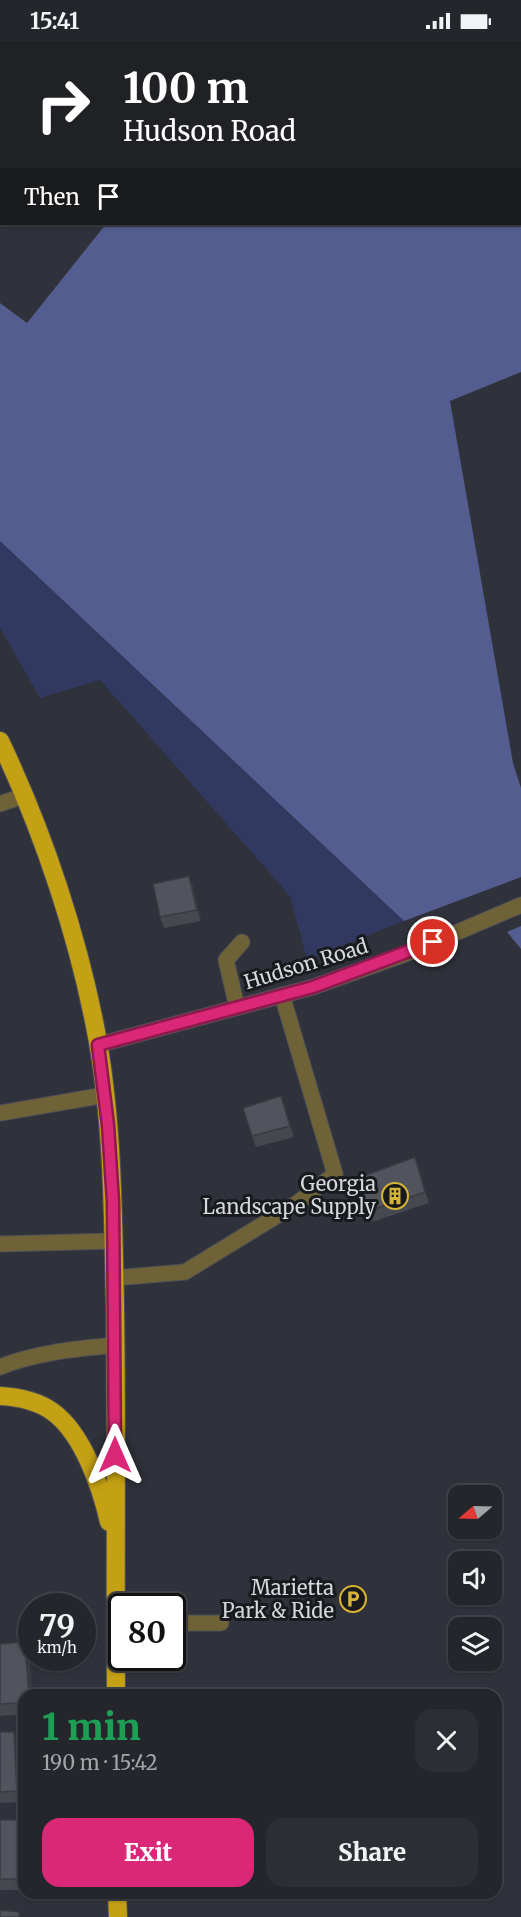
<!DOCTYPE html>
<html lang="en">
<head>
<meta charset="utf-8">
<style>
  :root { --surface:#24262c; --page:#2c2e34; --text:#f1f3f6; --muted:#a3a5a9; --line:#414348; --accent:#db2777 }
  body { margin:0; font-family:Merriweather,serif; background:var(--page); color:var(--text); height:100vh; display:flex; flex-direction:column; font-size:22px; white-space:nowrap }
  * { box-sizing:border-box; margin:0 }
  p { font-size:20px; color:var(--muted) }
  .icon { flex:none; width:33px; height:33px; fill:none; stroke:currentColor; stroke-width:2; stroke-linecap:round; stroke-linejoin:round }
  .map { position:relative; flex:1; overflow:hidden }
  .side { position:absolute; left:18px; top:1647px; width:484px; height:210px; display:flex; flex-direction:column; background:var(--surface); border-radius:18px; box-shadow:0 2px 4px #0004,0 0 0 2px var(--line) }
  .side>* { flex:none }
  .banner { position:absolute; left:0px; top:0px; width:522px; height:183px; box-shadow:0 2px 4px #0004,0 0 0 2px var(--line); background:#202124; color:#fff; overflow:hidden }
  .needle { width:39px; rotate:251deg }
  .controls { position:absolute; left:448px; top:1443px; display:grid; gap:12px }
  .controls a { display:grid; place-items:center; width:54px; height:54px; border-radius:12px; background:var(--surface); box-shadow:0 2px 4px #0004,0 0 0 2px var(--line); font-size:30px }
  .speed { position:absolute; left:18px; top:1551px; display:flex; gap:12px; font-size:30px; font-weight:700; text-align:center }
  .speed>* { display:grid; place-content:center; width:78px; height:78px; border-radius:50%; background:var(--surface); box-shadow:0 2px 4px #0004,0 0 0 2px var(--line); line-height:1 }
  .speed small { font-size:15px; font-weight:400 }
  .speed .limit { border:3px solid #111; border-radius:9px; background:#fff; color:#111 }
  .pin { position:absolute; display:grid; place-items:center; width:51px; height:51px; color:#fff; margin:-26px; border:3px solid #fff; border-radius:50%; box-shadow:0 2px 6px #0007 }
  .me { position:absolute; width:66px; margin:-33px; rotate:0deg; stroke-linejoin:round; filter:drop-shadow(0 0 4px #0008) }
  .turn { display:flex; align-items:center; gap:21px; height:126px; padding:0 24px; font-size:27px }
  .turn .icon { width:78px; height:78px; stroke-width:2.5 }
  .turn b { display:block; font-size:42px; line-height:51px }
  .then { display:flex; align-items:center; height:57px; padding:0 24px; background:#0003; gap:12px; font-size:22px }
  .round { display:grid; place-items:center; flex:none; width:63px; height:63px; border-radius:18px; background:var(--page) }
  .summary { display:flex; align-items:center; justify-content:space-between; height:102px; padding:0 24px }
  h1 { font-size:36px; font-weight:800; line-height:45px; color:#1e9e55 }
  .button { display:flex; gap:12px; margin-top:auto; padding:12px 24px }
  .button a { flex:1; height:69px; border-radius:18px; background:var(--accent); color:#fff; font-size:24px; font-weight:800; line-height:69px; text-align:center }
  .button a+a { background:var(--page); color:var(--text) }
  .status { display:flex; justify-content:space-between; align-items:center; height:42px; padding:0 30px; background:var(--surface); direction:ltr }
  .status svg { height:16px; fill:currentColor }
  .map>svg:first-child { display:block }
  .green { fill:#323960 }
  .forest { fill:#535d90 }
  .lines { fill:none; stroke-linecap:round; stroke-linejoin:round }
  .lane-casing { stroke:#4e5058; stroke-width:17 }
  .street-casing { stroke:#4e5058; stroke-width:17 }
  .highway-casing { stroke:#4e5058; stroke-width:20 }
  .path { stroke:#8a8c94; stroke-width:4; stroke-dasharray:3 3; stroke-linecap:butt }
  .lane { stroke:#6f6236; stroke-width:15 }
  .street { stroke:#6f6236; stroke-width:15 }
  .highway { stroke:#c4a014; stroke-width:18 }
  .wall { fill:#464850 }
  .shaded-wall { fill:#393b41 }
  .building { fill:#51545d; stroke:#393b41; stroke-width:1.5 }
  .route-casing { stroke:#8e194d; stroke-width:15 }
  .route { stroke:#db2777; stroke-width:10 }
  .labels { text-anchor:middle; stroke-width:6; stroke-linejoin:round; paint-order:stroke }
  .street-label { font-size:20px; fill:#d6d8de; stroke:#191a1e }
  .poi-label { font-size:20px; fill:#d6d8de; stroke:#191a1e; text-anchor:end }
</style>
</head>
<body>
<div class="status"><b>15:41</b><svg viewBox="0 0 49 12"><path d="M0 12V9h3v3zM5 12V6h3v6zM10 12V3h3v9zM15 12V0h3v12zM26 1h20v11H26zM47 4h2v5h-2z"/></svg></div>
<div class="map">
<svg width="521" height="1875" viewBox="0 0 521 1875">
  <rect width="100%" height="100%" fill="#30323b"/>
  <path class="green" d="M 0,499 L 404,879 L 307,918 L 290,854 L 100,638 L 40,656 L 0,586 Z"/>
  <path class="forest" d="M 252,0 L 373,0 L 374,1 L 251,1 Z
    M 521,118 L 521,330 L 450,359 L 513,721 L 521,746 L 521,835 L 404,879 L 0,499 L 0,261 L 27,281 L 106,182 L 520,182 Z
    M 521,884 L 521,907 L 507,890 Z"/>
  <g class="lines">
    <defs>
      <path id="lane" d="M 425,0 L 425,2
        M 520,66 L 521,66
        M 520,93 L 521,94
        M 0,762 L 23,754
        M 237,965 L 226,918 L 242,900
        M 0,1071 L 105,1053
        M 0,1202 L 113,1199
        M 114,1236 L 185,1230 L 296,1162 L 335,1132 L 282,953
        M 172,1581 L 221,1581"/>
      <path id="street" d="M 489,0 L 490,2
        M 520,52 L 521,52
        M 98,1003 L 313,945 L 411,910 L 521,863
        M 0,1325 C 37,1310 76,1307 116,1303"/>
      <path id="highway" d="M 0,699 C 44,791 80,900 98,1000 C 113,1087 113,1175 115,1263 C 117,1393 115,1523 116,1653
        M 0,1354 C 18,1355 38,1359 53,1370 C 83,1392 101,1445 109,1480
        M 117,1851 L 118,1875"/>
    </defs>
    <use href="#lane" class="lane-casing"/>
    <use href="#street" class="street-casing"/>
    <use href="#highway" class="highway-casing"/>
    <path class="path" d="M 517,0 L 518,2
      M 520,4 L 521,5"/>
    <use href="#lane" class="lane"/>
    <use href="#street" class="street"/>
    <use href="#highway" class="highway"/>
  </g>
  <path class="wall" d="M 189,834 L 193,845 L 201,879 L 164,886 L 160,875 Z
    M 285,1065 L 294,1095 L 256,1105 L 252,1094 Z
    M 419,1126 L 429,1161 L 372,1180 L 368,1169 Z
    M 0,1602 L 29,1611 L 32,1653 L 24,1653 L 24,1672 L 0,1674 Z
    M 0,1690 L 14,1690 L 18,1701 L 21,1760 L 0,1761 Z
    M 0,1778 L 24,1778 L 24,1848 L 0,1848 Z"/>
  <path class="shaded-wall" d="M 189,834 L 193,845 L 201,879 L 197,868 Z
    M 281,1054 L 285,1065 L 294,1095 L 290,1084 Z
    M 415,1115 L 419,1126 L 429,1161 L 425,1150 Z
    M 25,1600 L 29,1611 L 32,1653 L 29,1653 Z
    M 14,1690 L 18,1701 L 21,1760 L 17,1749 Z"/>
  <path class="building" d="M 189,834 L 197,868 L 160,875 L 153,842 Z
    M 281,1054 L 290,1084 L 252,1094 L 243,1066 Z
    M 415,1115 L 425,1150 L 368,1169 L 358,1136 Z
    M 25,1600 L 29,1653 L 24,1653 L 24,1661 L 0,1662 L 0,1602 Z
    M 0,1690 L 14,1690 L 17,1749 L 0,1750 Z
    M 0,1778 L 24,1778 L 24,1837 L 0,1837 Z
    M 0,1868 L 19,1870 L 19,1875 L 0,1875 Z"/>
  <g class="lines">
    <defs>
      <path id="route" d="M 115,1413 L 113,1160 L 108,1083 L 98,1003 L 313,945 L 433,900"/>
    </defs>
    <use href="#route" class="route-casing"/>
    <use href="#route" class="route"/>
  </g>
  <defs>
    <symbol id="building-ring" viewBox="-11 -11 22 22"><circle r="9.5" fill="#191a1e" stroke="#d8b434" stroke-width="1.5"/><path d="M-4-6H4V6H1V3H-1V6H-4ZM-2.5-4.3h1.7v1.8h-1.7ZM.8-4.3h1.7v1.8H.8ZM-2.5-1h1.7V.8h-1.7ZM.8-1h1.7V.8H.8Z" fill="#d8b434"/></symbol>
    <symbol id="parking-ring" viewBox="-11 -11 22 22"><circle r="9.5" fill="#191a1e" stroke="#d8b434" stroke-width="1.5"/><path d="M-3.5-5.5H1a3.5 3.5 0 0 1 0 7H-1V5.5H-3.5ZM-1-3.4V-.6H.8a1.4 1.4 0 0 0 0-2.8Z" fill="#d8b434"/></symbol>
  </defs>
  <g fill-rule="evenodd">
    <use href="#building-ring" x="380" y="1139" width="30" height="30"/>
    <use href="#parking-ring" x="338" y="1542" width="30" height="30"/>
  </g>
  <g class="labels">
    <g class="street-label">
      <text transform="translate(306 922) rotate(-17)" y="7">Hudson Road</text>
    </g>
    <g class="poi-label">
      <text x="376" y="1149">Georgia<tspan x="376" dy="23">Landscape Supply</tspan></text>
      <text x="334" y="1553">Marietta<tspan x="334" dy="23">Park &amp; Ride</tspan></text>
    </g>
  </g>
</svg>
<div class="controls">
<a><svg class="needle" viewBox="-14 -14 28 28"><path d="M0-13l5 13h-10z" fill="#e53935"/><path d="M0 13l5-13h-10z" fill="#a3a5a9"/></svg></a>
<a><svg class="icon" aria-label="sound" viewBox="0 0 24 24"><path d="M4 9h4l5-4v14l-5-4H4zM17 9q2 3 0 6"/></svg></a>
<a><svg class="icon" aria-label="layers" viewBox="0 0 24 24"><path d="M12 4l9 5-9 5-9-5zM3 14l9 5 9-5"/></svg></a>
</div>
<div class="speed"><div>79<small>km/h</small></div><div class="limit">80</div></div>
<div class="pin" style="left:433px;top:900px;background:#d93025"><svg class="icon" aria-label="arrive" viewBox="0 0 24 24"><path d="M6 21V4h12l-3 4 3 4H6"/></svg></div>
<svg class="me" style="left:115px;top:1413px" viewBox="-20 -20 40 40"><path d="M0-17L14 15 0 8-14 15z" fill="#db2777" stroke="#fff" stroke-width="4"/></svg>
<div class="banner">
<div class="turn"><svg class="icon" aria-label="right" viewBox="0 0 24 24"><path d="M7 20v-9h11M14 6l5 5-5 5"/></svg><div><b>100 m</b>Hudson Road</div></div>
<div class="then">Then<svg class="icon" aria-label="arrive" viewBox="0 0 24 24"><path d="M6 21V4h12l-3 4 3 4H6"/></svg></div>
</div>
<section class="side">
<div class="summary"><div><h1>1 min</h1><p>190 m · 15:42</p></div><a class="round"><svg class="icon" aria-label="close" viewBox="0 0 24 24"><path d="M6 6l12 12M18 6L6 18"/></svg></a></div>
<div class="button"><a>Exit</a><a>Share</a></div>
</section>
</div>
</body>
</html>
